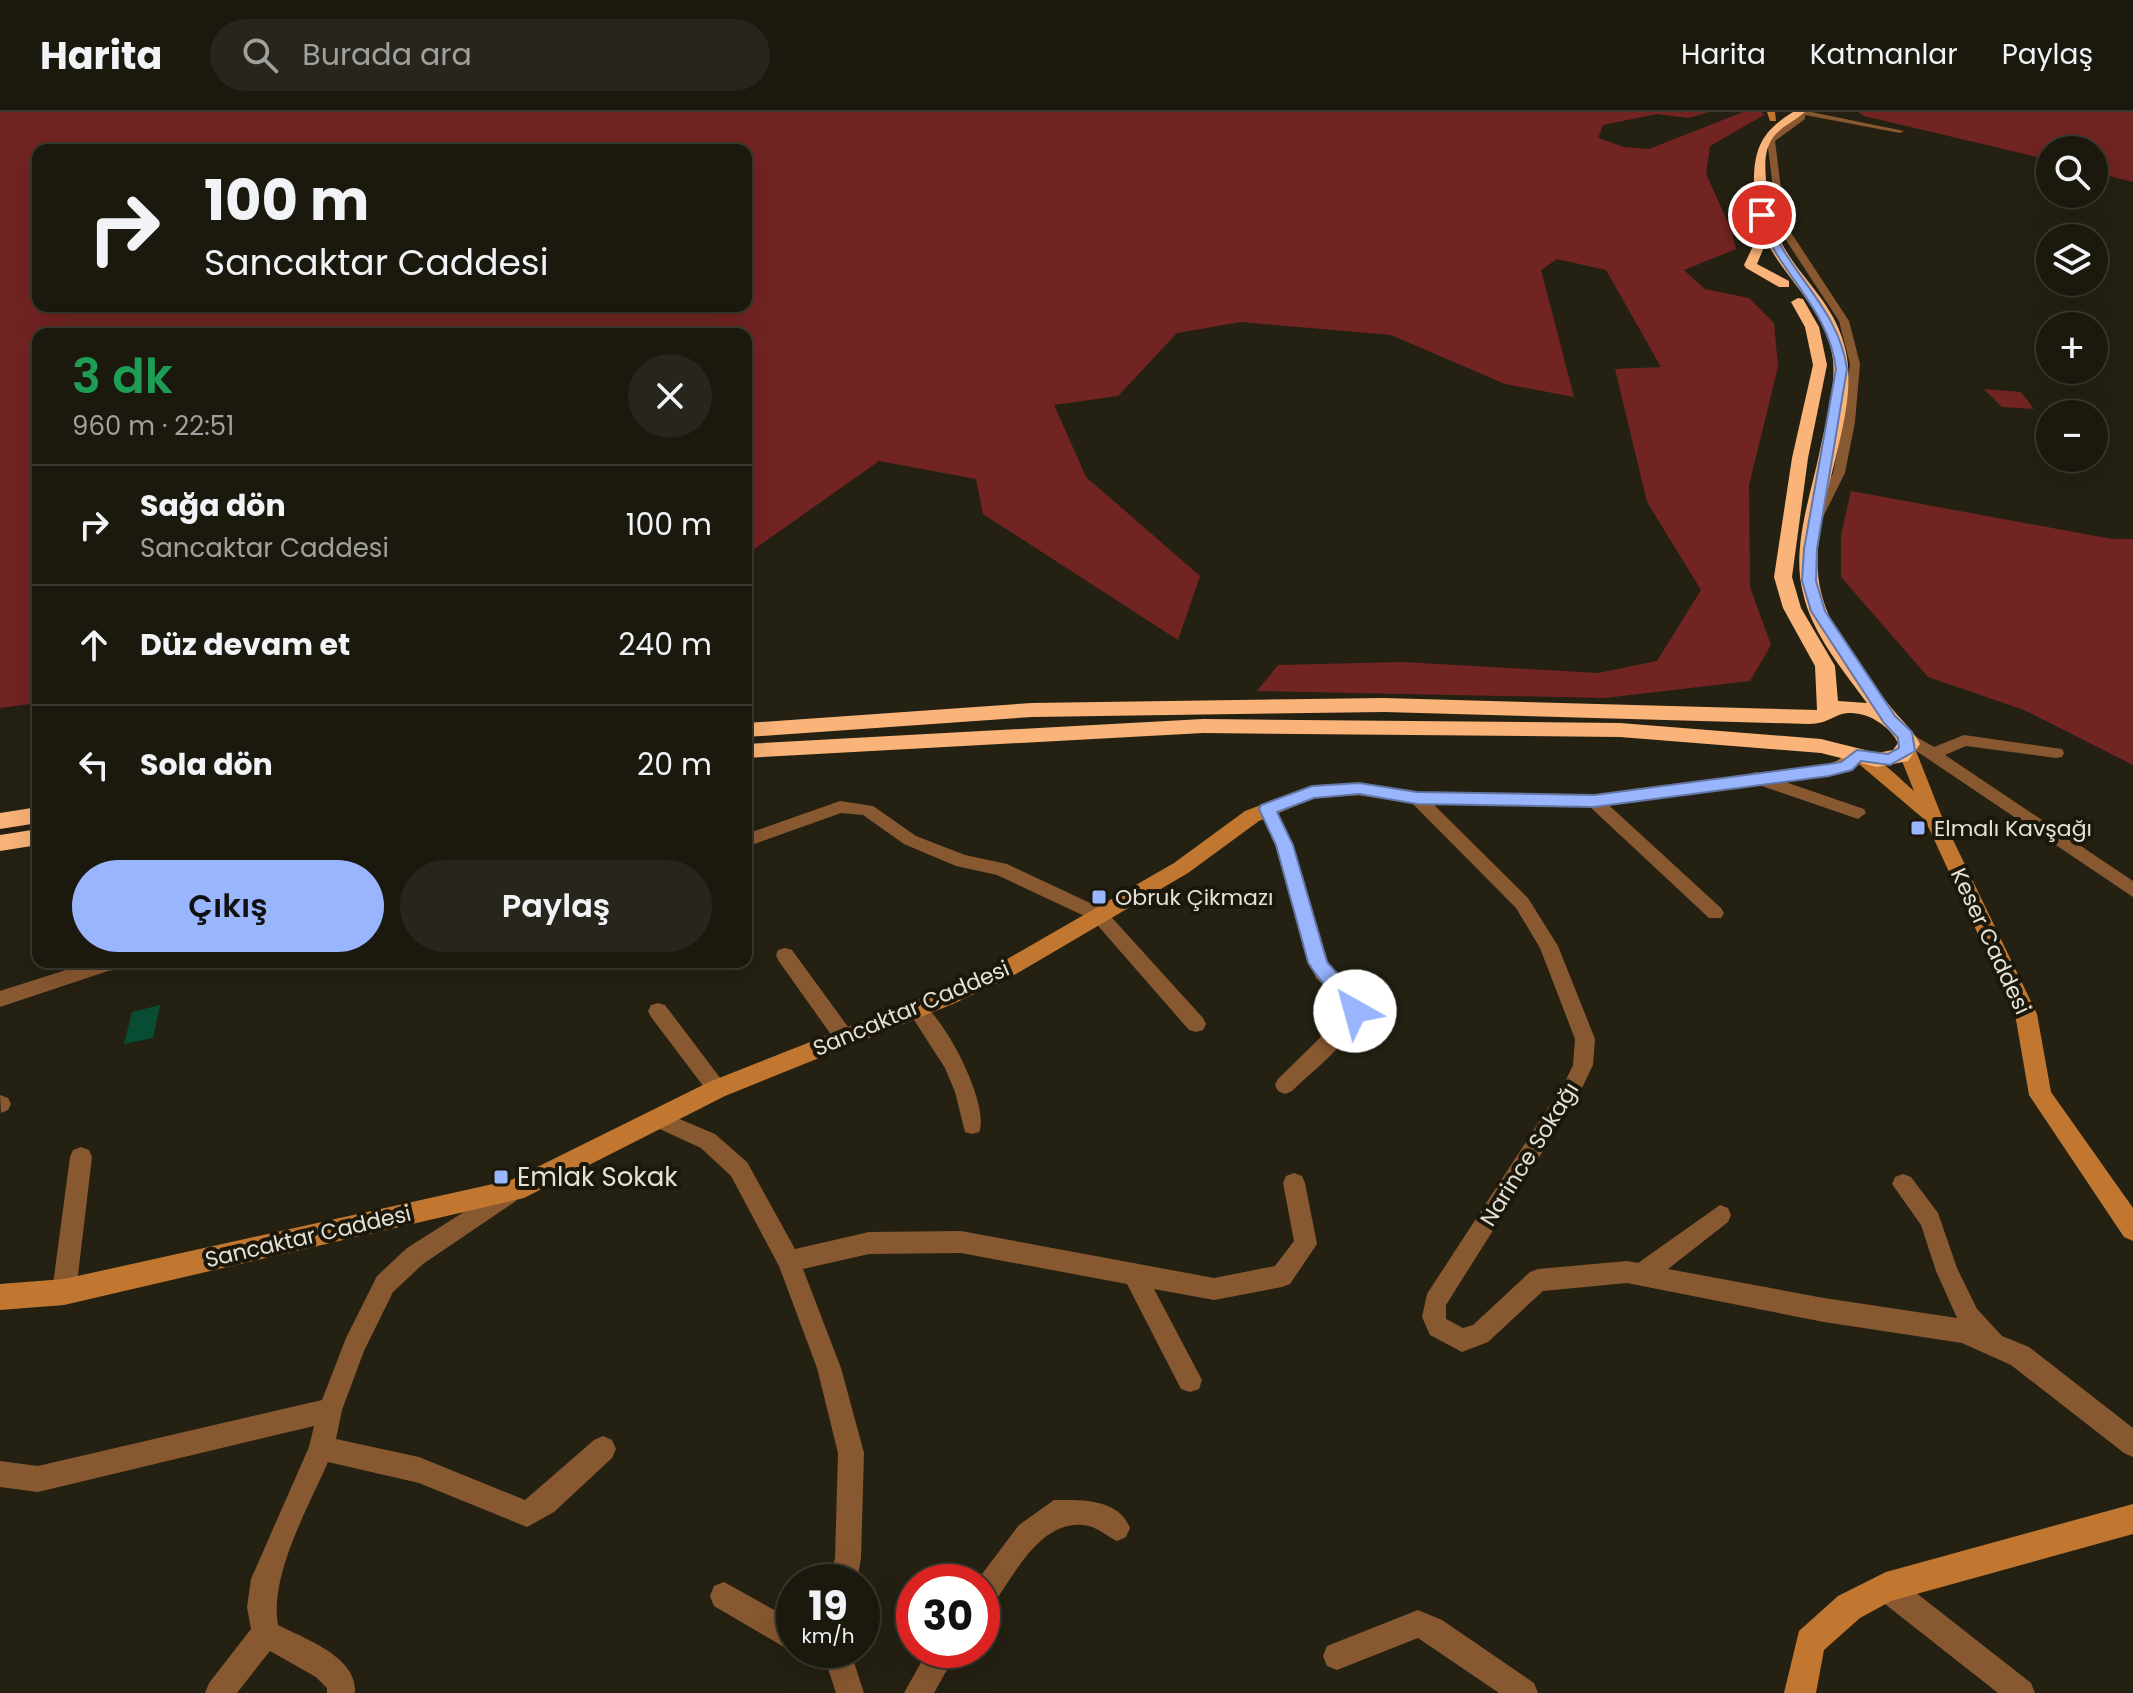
<!DOCTYPE html>
<html lang="tr">
<head>
<meta charset="utf-8">
<style>
  :root { --surface:#1b190e; --page:#28261c; --text:#f1f3f6; --muted:#a0a09e; --line:#39382e; --accent:#99b5fd }
  body { margin:0; font-family:Poppins,sans-serif; background:var(--page); color:var(--text); height:100vh; display:flex; flex-direction:column; font-size:30px; white-space:nowrap }
  * { box-sizing:border-box; margin:0 }
  p { font-size:26px; color:var(--muted) }
  .icon { flex:none; width:44px; height:44px; fill:none; stroke:currentColor; stroke-width:2; stroke-linecap:round; stroke-linejoin:round }
  .map { position:relative; flex:1; overflow:hidden }
  .side { position:absolute; left:32px; top:216px; width:720px; height:640px; display:flex; flex-direction:column; background:var(--surface); border-radius:16px; box-shadow:0 8px 32px #0002,0 0 0 2px var(--line) }
  .side>* { flex:none }
  .hud { position:absolute; left:32px; top:32px; width:720px; height:168px; border-radius:16px; box-shadow:0 8px 32px #0002,0 0 0 2px var(--line); background:#1b190e; color:var(--text); overflow:hidden }
  .tools { position:absolute; left:2036px; top:24px; display:grid; gap:16px }
  .tools a { display:grid; place-items:center; width:72px; height:72px; border-radius:50%; background:var(--surface); box-shadow:0 8px 32px #0002,0 0 0 2px var(--line); font-size:40px }
  .speed { position:absolute; left:776px; top:1452px; display:flex; gap:16px; font-size:40px; font-weight:700; text-align:center }
  .speed>* { display:grid; place-content:center; width:104px; height:104px; border-radius:50%; background:var(--surface); box-shadow:0 8px 32px #0002,0 0 0 2px var(--line); line-height:1 }
  .speed small { font-size:20px; font-weight:400 }
  .speed .limit { border:12px solid #d22; background:#fff; color:#111 }
  .pin { position:absolute; display:grid; place-items:center; width:68px; height:68px; color:#fff; margin:-34px; border:4px solid #fff; border-radius:50%; box-shadow:0 2px 8px #0007 }
  .me { position:absolute; width:88px; margin:-44px; rotate:322deg; stroke-linejoin:round; filter:drop-shadow(0 0 6px #0008) }
  .turn { display:flex; align-items:center; gap:28px; height:168px; padding:0 40px; font-size:36px }
  .turn .icon { width:104px; height:104px; stroke-width:2.5 }
  .turn b { display:block; font-size:56px; line-height:68px }
  .round { display:grid; place-items:center; flex:none; width:84px; height:84px; border-radius:42px; background:var(--page) }
  .summary { display:flex; align-items:center; justify-content:space-between; height:136px; padding:0 40px }
  h1 { font-size:48px; font-weight:600; line-height:60px; color:#1e9e55 }
  .cta { display:flex; gap:16px; margin-top:auto; padding:16px 40px }
  .cta a { flex:1; height:92px; border-radius:48px; background:var(--accent); color:#111; font-size:32px; font-weight:600; line-height:92px; text-align:center }
  .cta a+a { background:var(--page); color:var(--text) }
  ul { padding:0; list-style:none }
  li { display:flex; align-items:center; gap:24px; height:120px; padding:0 40px; border-top:2px solid var(--line) }
  li div { flex:1 }
  li b { display:block; font-size:30px }
  li em { font-style:normal }
  header { display:flex; align-items:center; gap:48px; box-sizing:border-box; height:112px; padding:0 40px; background:var(--surface); border-bottom:2px solid var(--line) }
  header strong { font-size:38px }
  nav { display:flex; gap:44px; margin-inline-start:auto; font-size:28px }
  .search { width:560px; height:72px; background:var(--page); display:flex; align-items:center; gap:20px; box-sizing:border-box; padding:0 28px; border-radius:44px; color:var(--muted); font-size:30px }
  .map>svg:first-child { display:block }
  .green { fill:#722422; fill-rule:evenodd }
  .water { fill:#084c34 }
  .lines { fill:none; stroke-linecap:round; stroke-linejoin:round }
  .street { fill:#885830; fill-rule:evenodd }
  .secondary { fill:#c27730; fill-rule:evenodd }
  .highway { fill:#fab378; fill-rule:evenodd }
  .route { fill:#99b5fd; stroke:#6376a4; stroke-width:2 }
  .poi-dot { fill:#99b5fd; stroke:#1b170a; stroke-width:3 }
  .labels { text-anchor:middle; stroke-width:8; stroke-linejoin:round; paint-order:stroke }
  .poi-label { font-size:22px; fill:#e3e1d8; stroke:#1b170a; text-anchor:start }
  .street-label { font-size:22px; fill:#e3e1d8; stroke:#1b170a }
  .near-poi-label { font-size:26px; fill:#e3e1d8; stroke:#1b170a; text-anchor:start }
</style>
</head>
<body>
<header>
<strong>Harita</strong>
<div class="search"><svg class="icon" aria-label="search" viewBox="0 0 24 24"><circle cx="10" cy="10" r="6"/><path d="M15 15l6 6"/></svg>Burada ara</div>
<nav><a>Harita</a><a>Katmanlar</a><a>Paylaş</a></nav>
</header>
<div class="map">
<svg width="2133" height="1581" viewBox="0 0 2133 1581">
  <rect width="100%" height="100%" fill="#242113"/>
  <path class="green" d="M 0,0 L 1709,0 L 1688,6 L 1657,2 L 1603,13 L 1598,26 L 1624,35 L 1649,37 L 1743,0 L 1761,0 L 1764,3 L 1710,34 L 1706,62 L 1731,117 L 1736,137 L 1684,158 L 1705,177 L 1749,186 L 1774,211 L 1778,255 L 1749,373 L 1750,475 L 1771,533 L 1750,569 L 1605,586 L 1257,579 L 1278,553 L 1403,550 L 1598,561 L 1657,549 L 1701,478 L 1647,390 L 1615,257 L 1661,255 L 1606,158 L 1557,147 L 1541,158 L 1574,285 L 1505,272 L 1391,223 L 1241,210 L 1177,221 L 1118,284 L 1054,293 L 1086,365 L 1200,464 L 1178,528 L 983,402 L 976,367 L 879,349 L 746,443 L 746,222 L 38,222 L 38,591 L 0,596 ZM 38,38 L 746,38 L 746,194 L 38,194 Z
    M 1858,0 L 2133,0 L 2133,70 L 2094,60 L 2094,38 L 2050,38 L 2050,48 L 1864,4 Z
    M 1984,277 L 2021,280 L 2034,297 L 2002,295 Z
    M 1851,379 L 2112,427 L 2133,427 L 2133,653 L 2024,598 L 1928,565 L 1841,465 L 1841,423 Z"/>
  <path class="water" d="M 160,893 L 153,926 L 124,932 L 132,900 Z"/>
  <g class="lines">
    <path class="street" d="M 1795,0 L 1811,0 L 1904,19 L 1900,21 L 1805,3 L 1805,7 L 1775,29 L 1785,108 L 1790,119 L 1849,209 L 1860,252 L 1855,310 L 1845,361 L 1822,407 L 1816,411 L 1810,407 L 1833,361 L 1843,310 L 1850,252 L 1839,209 L 1780,119 L 1777,108 L 1767,28 L 1798,4 Z
      M 1906,619 L 1934,635 L 1964,623 L 2062,637 L 2064,641 L 2062,645 L 2056,646 L 1966,634 L 1945,643 L 2133,769 L 2133,785 L 1900,628 L 1898,624 L 1900,620 Z
      M 1756,660 L 1864,697 L 1866,701 L 1858,707 L 1750,670 L 1748,666 L 1750,662 Z
      M 1417,680 L 1423,682 L 1528,786 L 1558,834 L 1595,927 L 1593,953 L 1579,982 L 1446,1193 L 1446,1207 L 1463,1216 L 1473,1213 L 1530,1160 L 1538,1157 L 1627,1149 L 1638,1151 L 1720,1093 L 1728,1096 L 1731,1103 L 1728,1110 L 1668,1157 L 1824,1186 L 1957,1206 L 1936,1159 L 1921,1113 L 1892,1072 L 1895,1065 L 1903,1062 L 1911,1065 L 1938,1101 L 1957,1156 L 1977,1197 L 2002,1224 L 2029,1235 L 2133,1316 L 2133,1345 L 2124,1341 L 2011,1253 L 1962,1231 L 1824,1210 L 1627,1171 L 1543,1179 L 1488,1230 L 1462,1240 L 1430,1223 L 1422,1205 L 1427,1182 L 1565,970 L 1573,953 L 1575,927 L 1540,836 L 1516,796 L 1411,690 L 1409,686 Z
      M 1594,683 L 1600,685 L 1721,796 L 1724,801 L 1721,806 L 1709,806 L 1588,693 L 1586,689 L 1588,685 Z
      M 840,689 L 873,694 L 916,724 L 965,743 L 1007,752 L 1105,798 L 1203,906 L 1206,912 L 1203,918 L 1196,920 L 1189,918 L 1093,808 L 997,763 L 956,754 L 904,732 L 863,703 L 841,701 L 746,735 L 746,722 Z
      M 1267,691 L 1273,693 L 1293,733 L 1330,856 L 1366,893 C 1354,928 1318,954 1292,979 L 1285,982 L 1278,979 L 1275,973 L 1278,967 L 1330,916 L 1346,895 L 1316,866 L 1309,850 L 1275,733 L 1259,697 Z
      M 785,836 L 792,838 L 851,919 L 854,925 L 851,931 L 844,933 L 837,931 L 778,848 L 776,843 L 778,838 Z
      M 91,850 L 135,850 L 133,855 L 108,859 L 0,895 L 0,879 Z
      M 917,889 C 942,898 991,994 979,1020 L 972,1022 L 965,1020 L 955,980 L 945,956 L 907,897 L 910,891 Z
      M 658,891 L 665,893 L 724,971 L 727,977 L 724,983 L 717,986 L 710,983 L 651,905 L 648,899 L 651,893 Z
      M 0,983 L 8,986 L 11,992 L 8,998 L 1,1001 Z
      M 658,998 L 715,1022 L 747,1050 L 795,1137 L 869,1120 L 961,1119 L 1214,1166 L 1275,1154 L 1294,1129 L 1283,1071 L 1286,1064 L 1294,1061 L 1302,1064 L 1305,1071 L 1317,1132 L 1290,1172 L 1282,1175 L 1214,1188 L 1154,1177 L 1202,1268 L 1199,1277 L 1190,1280 L 1181,1277 L 1127,1172 L 961,1141 L 869,1142 L 803,1157 L 841,1256 L 864,1341 L 861,1446 L 857,1470 L 829,1470 L 835,1446 L 838,1341 L 817,1256 L 779,1154 L 731,1064 L 701,1036 L 651,1013 L 648,1007 L 651,1001 Z
      M 81,1035 L 89,1038 L 92,1045 L 76,1180 L 72,1188 L 64,1191 L 56,1188 L 52,1180 L 70,1045 L 73,1038 Z
      M 508,1072 L 516,1075 L 519,1082 L 516,1089 L 423,1152 L 393,1180 L 364,1239 L 342,1298 L 336,1327 L 419,1345 L 525,1388 L 594,1328 L 603,1324 L 612,1328 L 616,1337 L 612,1346 L 554,1400 L 527,1415 L 419,1371 L 328,1350 C 308,1396 269,1464 278,1513 C 305,1527 358,1545 355,1581 L 327,1581 L 327,1576 L 316,1565 L 270,1539 L 237,1581 L 205,1581 L 209,1571 L 251,1517 L 247,1495 L 251,1467 L 309,1335 L 314,1314 L 38,1380 L 0,1375 L 0,1349 L 38,1354 L 322,1288 L 346,1226 L 377,1164 L 407,1136 Z
      M 1054,1388 C 1081,1388 1118,1386 1130,1416 L 1126,1425 L 1117,1429 C 1108,1425 1098,1416 1089,1414 C 1042,1404 1015,1462 992,1494 L 982,1498 L 982,1470 L 976,1470 L 1019,1413 Z
      M 1886,1461 L 1896,1465 L 2031,1571 L 2035,1581 L 1998,1581 L 1876,1485 L 1872,1475 L 1876,1465 Z
      M 724,1470 L 794,1509 L 796,1538 L 784,1535 L 714,1494 L 710,1484 L 714,1474 Z
      M 1418,1498 L 1442,1508 L 1534,1571 L 1538,1581 L 1499,1581 L 1418,1526 L 1337,1558 L 1327,1554 L 1323,1544 L 1327,1534 Z
      M 822,1538 L 850,1538 L 864,1581 L 836,1581 Z
      M 928,1538 L 958,1538 L 934,1581 L 904,1581 Z"/>
    <path class="secondary" d="M 1767,0 L 1775,0 L 1776,9 L 1770,9 Z
      M 1907,633 L 1916,639 L 1942,705 L 2037,902 L 2051,980 L 2133,1096 L 2133,1129 L 2124,1125 L 2029,983 L 2015,902 L 1925,708 L 1859,652 L 1853,658 L 1829,664 L 1594,695 L 1417,692 L 1359,683 L 1314,686 L 1259,709 L 1188,761 L 1016,862 L 953,892 L 725,984 L 524,1086 L 64,1193 L 0,1198 L 0,1172 L 64,1167 L 511,1068 L 709,970 L 937,880 L 1002,850 L 1174,751 L 1245,699 L 1306,676 L 1359,671 L 1417,680 L 1594,683 L 1829,652 C 1841,649 1850,637 1857,637 C 1871,637 1902,669 1914,679 L 1898,639 Z
      M 2133,1392 L 2133,1422 L 1891,1489 L 1860,1506 L 1824,1538 L 1816,1581 L 1784,1581 L 1799,1519 L 1838,1484 L 1886,1460 Z"/>
    <path class="highway" d="M 1793,0 L 1805,0 C 1795,9 1780,15 1772,27 C 1764,39 1765,54 1766,68 C 1767,154 1832,171 1846,240 C 1861,312 1803,406 1821,480 C 1831,523 1867,565 1894,599 C 1903,610 1913,618 1920,632 L 1908,649 L 1877,655 L 1821,641 L 1620,625 L 1203,621 L 746,646 L 746,632 L 1203,607 L 1620,611 L 1821,627 L 1877,641 L 1893,638 L 1898,631 C 1889,612 1861,595 1839,603 C 1828,608 1821,612 1809,612 L 1384,600 L 1032,605 L 746,625 L 746,611 L 1032,591 L 1384,586 L 1817,598 L 1815,554 L 1783,496 L 1774,465 L 1792,346 L 1813,253 L 1805,215 L 1791,190 L 1798,186 L 1803,187 L 1819,215 L 1827,253 L 1808,346 L 1792,465 L 1801,496 L 1835,554 L 1838,589 L 1867,591 C 1843,558 1812,522 1803,481 C 1791,436 1811,383 1820,338 C 1826,309 1836,278 1833,248 C 1828,198 1782,166 1763,122 C 1756,105 1755,87 1754,69 C 1754,34 1764,18 1793,0 Z
      M 1755,130 L 1765,133 L 1757,152 L 1789,169 L 1789,175 L 1779,175 L 1746,156 L 1744,153 Z
      M 38,695 L 38,711 L 0,717 L 0,701 Z
      M 38,717 L 38,733 L 0,739 L 0,723 Z"/>
  </g>
  <path class="route" d="M 1762,101 L 1767,103 C 1785,160 1838,193 1847,257 L 1817,437 L 1816,469 L 1825,499 L 1895,604 L 1912,620 L 1915,639 L 1890,653 L 1861,649 L 1852,658 L 1829,664 L 1594,695 L 1417,692 L 1359,682 L 1314,686 L 1277,700 L 1293,733 L 1327,850 L 1366,893 L 1362,905 L 1348,905 C 1339,885 1319,871 1308,850 L 1276,733 L 1259,697 L 1261,693 L 1312,674 L 1359,671 L 1417,680 L 1594,683 L 1829,652 L 1841,650 L 1857,638 L 1888,642 L 1899,636 L 1898,626 L 1884,611 L 1811,499 L 1802,469 L 1804,437 L 1836,257 C 1828,193 1776,160 1758,103 Z"/>
  <g class="poi-dot">
    <rect x="1910" y="708" width="16" height="16" rx="4"/>
    <rect x="1091" y="777" width="16" height="16" rx="4"/>
    <rect x="493" y="1057" width="16" height="16" rx="4"/>
  </g>
  <g class="labels">
    <g class="poi-label">
      <text x="1934" y="724">Elmalı Kavşağı</text>
      <text x="1115" y="793">Obruk Çikmazı</text>
    </g>
    <g class="street-label">
      <text transform="translate(1991 829) rotate(65)" y="8">Keser Caddesi</text>
      <text transform="translate(911 896) rotate(-23)" y="8">Sancaktar Caddesi</text>
      <text transform="translate(1529 1042) rotate(-58)" y="8">Narince Sokağı</text>
      <text transform="translate(308 1124) rotate(-13)" y="8">Sancaktar Caddesi</text>
    </g>
    <g class="near-poi-label">
      <text x="517" y="1074">Emlak Sokak</text>
    </g>
  </g>
</svg>
<div class="tools">
<a><svg class="icon" aria-label="search" viewBox="0 0 24 24"><circle cx="10" cy="10" r="6"/><path d="M15 15l6 6"/></svg></a>
<a><svg class="icon" aria-label="layers" viewBox="0 0 24 24"><path d="M12 4l9 5-9 5-9-5zM3 14l9 5 9-5"/></svg></a>
<a>+</a>
<a>−</a>
</div>
<div class="speed"><div>19<small>km/h</small></div><div class="limit">30</div></div>
<div class="pin" style="left:1762px;top:103px;background:#d93025"><svg class="icon" aria-label="arrive" viewBox="0 0 24 24"><path d="M6 21V4h12l-3 4 3 4H6"/></svg></div>
<svg class="me" style="left:1355px;top:899px" viewBox="-20 -20 40 40"><circle r="19" fill="#fff"/><path d="M0-13L10 11 0 6-10 11z" fill="#99b5fd"/></svg>
<div class="hud">
<div class="turn"><svg class="icon" aria-label="right" viewBox="0 0 24 24"><path d="M7 20v-9h11M14 6l5 5-5 5"/></svg><div><b>100 m</b>Sancaktar Caddesi</div></div>
</div>
<section class="side">
<div class="summary"><div><h1>3 dk</h1><p>960 m · 22:51</p></div><a class="round"><svg class="icon" aria-label="close" viewBox="0 0 24 24"><path d="M6 6l12 12M18 6L6 18"/></svg></a></div>
<ul>
<li><svg class="icon" aria-label="right" viewBox="0 0 24 24"><path d="M7 20v-9h11M14 6l5 5-5 5"/></svg><div><b>Sağa dön</b><p>Sancaktar Caddesi</p></div><em>100 m</em></li>
<li><svg class="icon" aria-label="ahead" viewBox="0 0 24 24"><path d="M12 20V5M6 11l6-6 6 6"/></svg><div><b>Düz devam et</b></div><em>240 m</em></li>
<li><svg class="icon" aria-label="left" viewBox="0 0 24 24"><path d="M17 20v-9H6M10 6l-5 5 5 5"/></svg><div><b>Sola dön</b></div><em>20 m</em></li>
</ul>
<div class="cta"><a>Çıkış</a><a>Paylaş</a></div>
</section>
</div>
</body>
</html>
